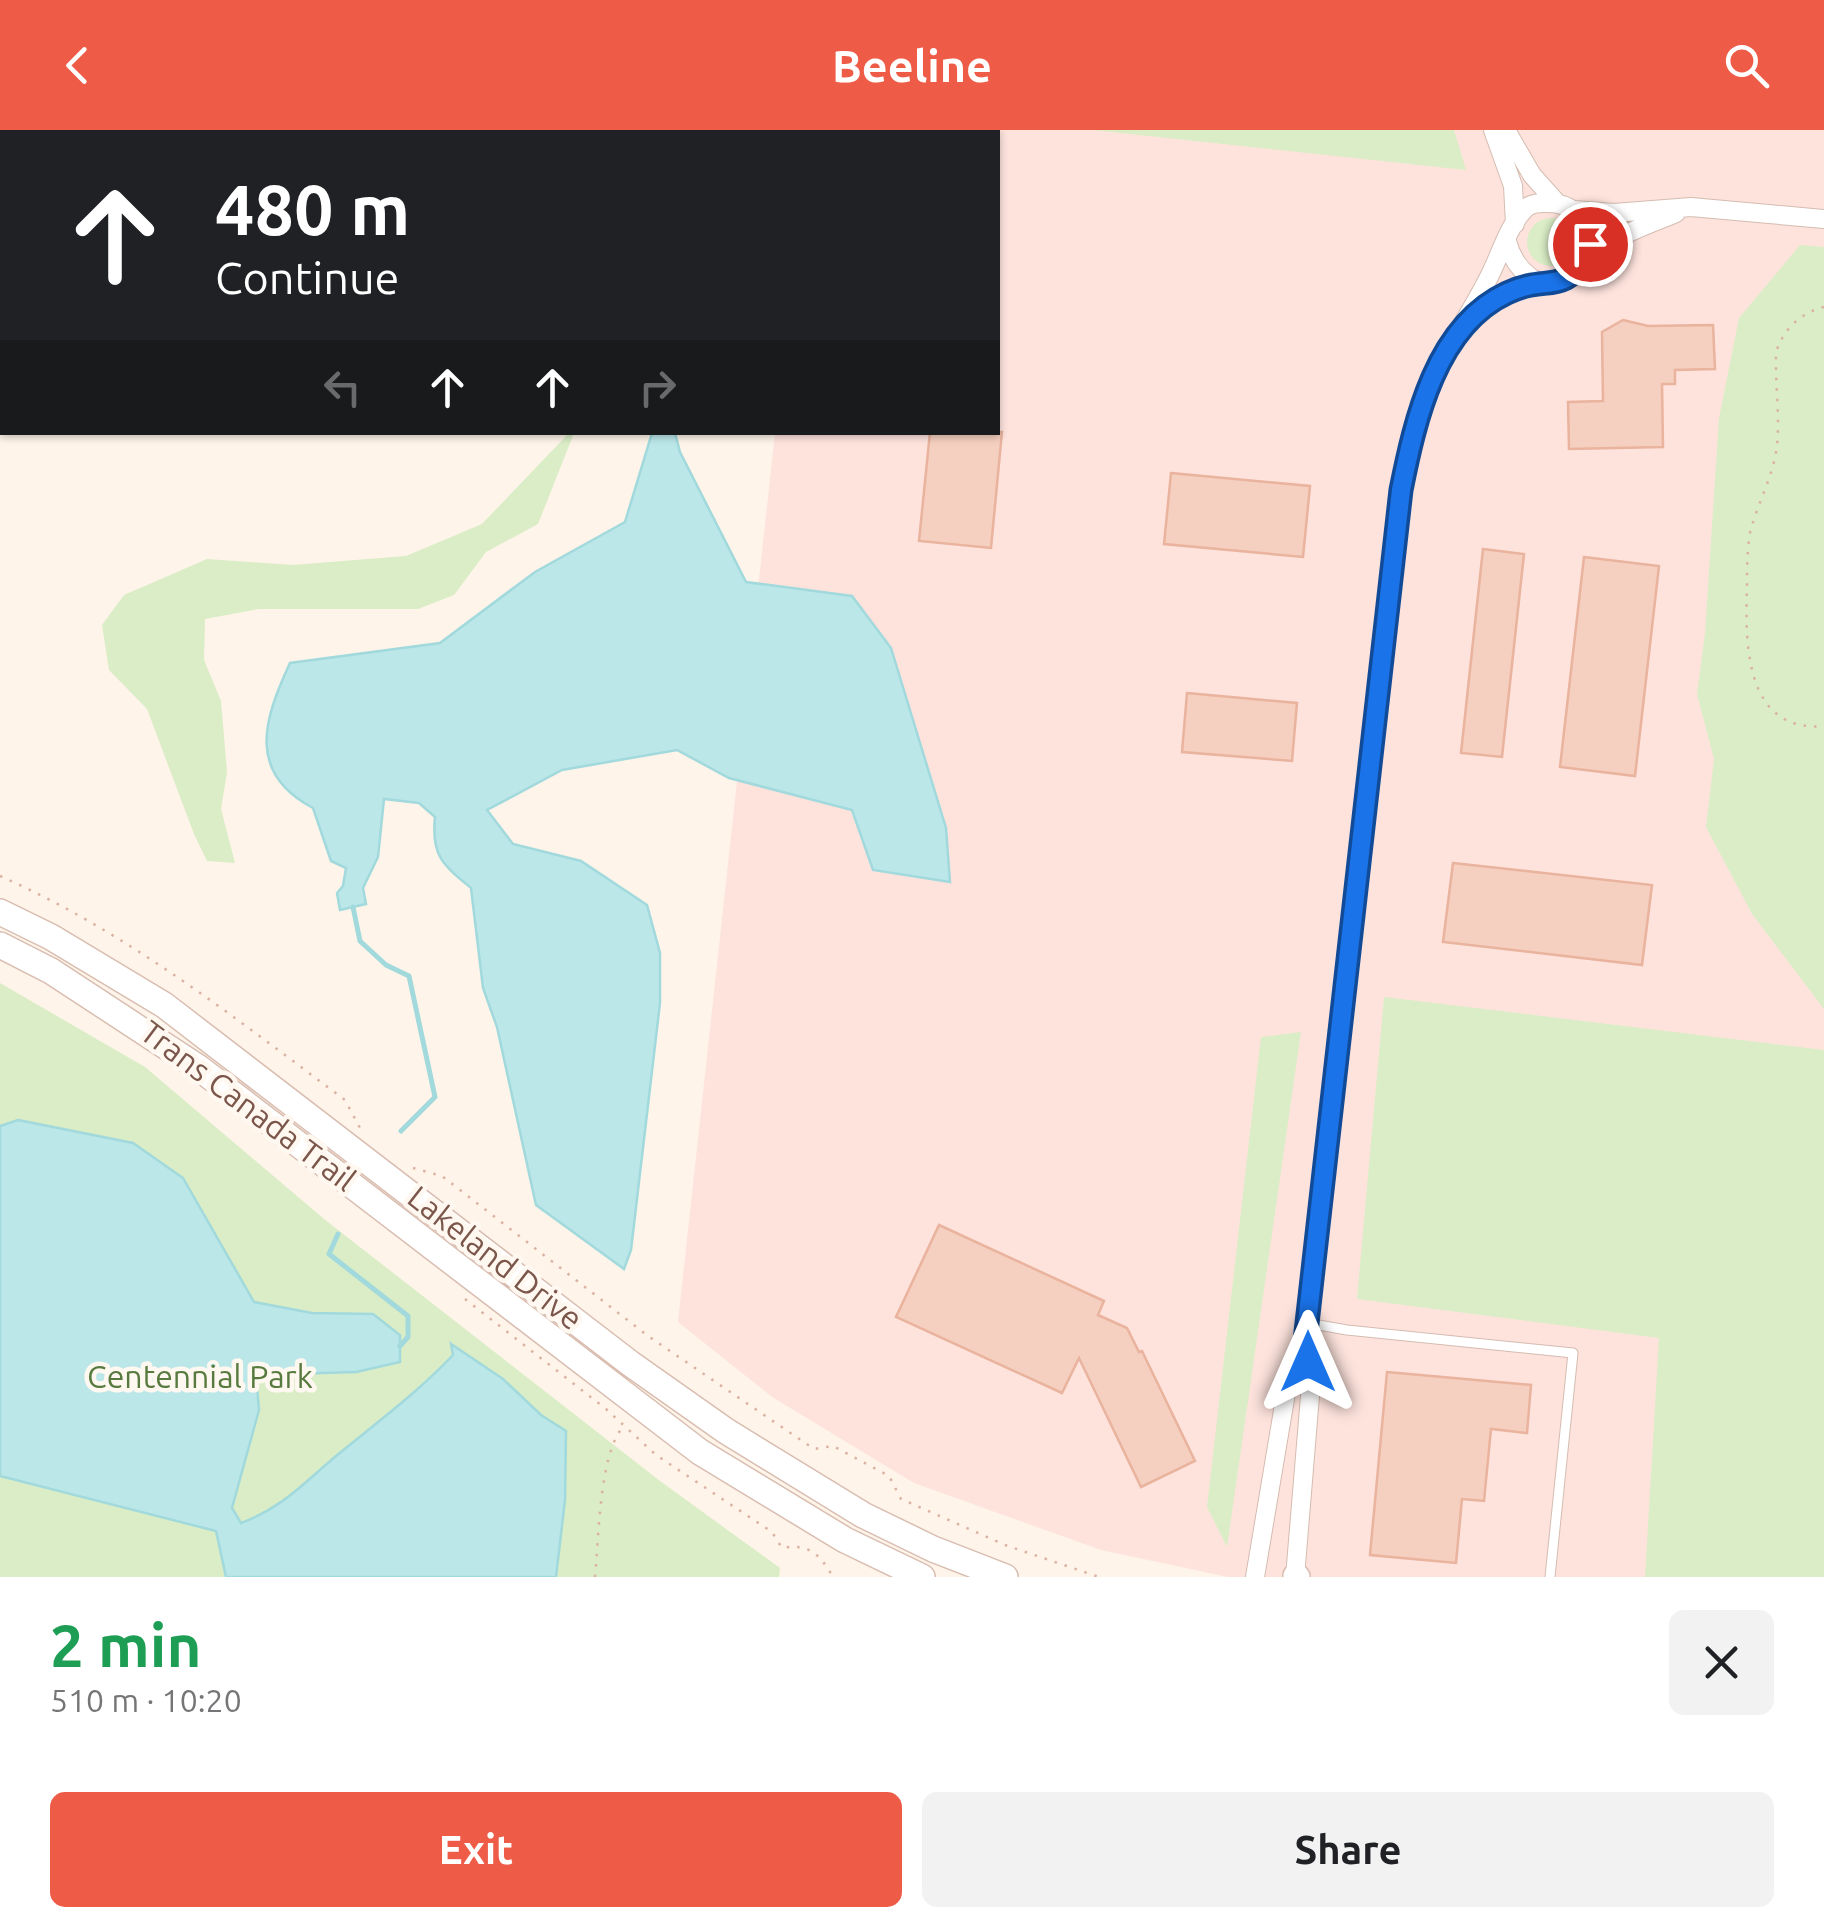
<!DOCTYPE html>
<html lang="en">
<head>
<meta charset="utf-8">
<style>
  :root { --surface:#fff; --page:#f2f2f2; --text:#202124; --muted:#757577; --accent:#ee5c48 }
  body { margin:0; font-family:Ubuntu,sans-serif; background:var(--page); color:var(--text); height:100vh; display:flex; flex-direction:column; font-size:38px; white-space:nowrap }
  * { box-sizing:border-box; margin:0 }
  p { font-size:32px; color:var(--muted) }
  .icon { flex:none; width:55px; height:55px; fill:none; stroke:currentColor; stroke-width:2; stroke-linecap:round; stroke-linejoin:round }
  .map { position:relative; height:1447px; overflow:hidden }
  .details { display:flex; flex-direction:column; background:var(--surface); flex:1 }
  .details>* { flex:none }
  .hud { position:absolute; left:0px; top:0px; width:1000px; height:305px; box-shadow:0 2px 8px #0004; background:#202124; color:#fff; overflow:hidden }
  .pin { position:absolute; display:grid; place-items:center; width:85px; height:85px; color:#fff; margin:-42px; border:5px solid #fff; border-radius:50%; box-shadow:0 2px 10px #0007 }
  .me { position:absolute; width:110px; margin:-55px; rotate:0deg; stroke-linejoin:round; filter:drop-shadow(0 0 8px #0008) }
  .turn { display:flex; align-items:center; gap:35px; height:210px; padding:0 50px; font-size:45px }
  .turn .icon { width:130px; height:130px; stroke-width:2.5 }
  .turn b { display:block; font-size:70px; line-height:85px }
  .lanes { display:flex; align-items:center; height:95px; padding:0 50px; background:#0003; justify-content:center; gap:50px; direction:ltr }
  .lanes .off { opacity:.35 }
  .round { display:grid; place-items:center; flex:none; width:105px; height:105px; border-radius:15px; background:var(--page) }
  .headline { display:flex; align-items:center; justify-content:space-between; height:170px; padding:0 50px }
  h1 { font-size:60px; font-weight:700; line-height:75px; color:#1e9e55 }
  .primary-button { display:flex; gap:20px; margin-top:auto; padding:20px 50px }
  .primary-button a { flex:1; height:115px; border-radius:15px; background:var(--accent); color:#fff; font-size:40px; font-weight:700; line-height:115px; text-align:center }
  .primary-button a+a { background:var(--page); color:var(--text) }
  header { display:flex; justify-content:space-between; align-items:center; height:130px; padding:0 50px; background:var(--accent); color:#fff; font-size:45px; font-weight:700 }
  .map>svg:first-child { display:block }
  .commercial { fill:#fee3dd }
  .green { fill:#daedc6 }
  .water { fill:#bce7e9; stroke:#a1d9dc; stroke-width:2.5 }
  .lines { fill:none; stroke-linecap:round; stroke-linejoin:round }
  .stream { stroke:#a1d9dc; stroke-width:5 }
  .building { fill:#f5cfbf; stroke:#e9b39e; stroke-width:2.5 }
  .service-casing { stroke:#d4bcb0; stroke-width:11 }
  .minor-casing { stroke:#d4bcb0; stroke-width:20 }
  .secondary-casing { stroke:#d9bdb0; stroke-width:28 }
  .path { stroke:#dbb2a1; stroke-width:2.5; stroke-dasharray:2.5 8; stroke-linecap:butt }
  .service { stroke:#fff; stroke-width:9 }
  .minor { stroke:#fff; stroke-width:18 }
  .secondary { stroke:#fff; stroke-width:25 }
  .route-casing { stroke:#114b97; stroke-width:25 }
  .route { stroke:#1a73e8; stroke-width:18 }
  .labels { text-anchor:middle; stroke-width:9; stroke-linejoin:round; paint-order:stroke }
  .street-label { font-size:32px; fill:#7b564a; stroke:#fff8f1 }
  .park-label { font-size:32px; fill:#577b3e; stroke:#fff8f1 }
</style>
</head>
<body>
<header><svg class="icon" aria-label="back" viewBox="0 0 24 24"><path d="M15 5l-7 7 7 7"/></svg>Beeline<svg class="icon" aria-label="search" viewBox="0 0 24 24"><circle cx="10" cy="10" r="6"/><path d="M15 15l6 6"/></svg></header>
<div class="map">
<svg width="1824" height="1447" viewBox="0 0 1824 1447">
  <rect width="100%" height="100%" fill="#fef4e9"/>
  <path class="commercial" d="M 808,0 L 1824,0 L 1824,1447 L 1228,1447 L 1101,1420 L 914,1353 L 772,1267 L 678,1192 L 775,303 L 998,302 L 998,2 L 808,2 Z"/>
  <path class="green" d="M 1093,0 L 1454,0 L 1466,40 Z
    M1527 112a24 24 0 1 1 48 0a24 24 0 1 1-48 0Z
    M 1800,115 L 1824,117 L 1824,879 L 1752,784 L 1706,697 L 1714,629 L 1697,564 L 1705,503 L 1719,288 L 1739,188 Z
    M 570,302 L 574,303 L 538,394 L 486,422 L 454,465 L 418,479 L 258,479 L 205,489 L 204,530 L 221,571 L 227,642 L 221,679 L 235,733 L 207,731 L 194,704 L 147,579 L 109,540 L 102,495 L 124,465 L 207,429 L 293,435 L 406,426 L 482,394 Z
    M 0,853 L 145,937 L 324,1089 L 660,1351 L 780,1438 L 779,1447 L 0,1447 Z
    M 1384,867 L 1824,920 L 1824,1447 L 1645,1447 L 1659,1208 L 1357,1169 Z
    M 1301,902 L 1227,1417 L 1207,1377 L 1261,907 Z"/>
  <path class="water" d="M 652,303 L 675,303 L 680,322 L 746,452 L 852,466 L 891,518 L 946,698 L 950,752 L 873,740 L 852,680 L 729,648 L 677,620 L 562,640 L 487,680 L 513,714 L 581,731 L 647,775 L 660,823 L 660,873 L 631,1120 L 624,1139 L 536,1075 L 497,897 L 483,858 L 471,758 C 443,735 431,726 435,687 L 419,673 L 384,669 L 378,727 L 363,758 L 366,774 L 340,780 L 337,763 L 343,756 L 346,738 L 331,731 L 313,678 C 247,643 263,591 290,533 L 440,513 L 535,442 L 625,392 Z
    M 18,990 L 133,1013 L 183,1048 L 254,1172 L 312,1183 L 373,1184 L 400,1205 L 400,1232 L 356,1242 L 256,1245 L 259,1280 L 232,1378 L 241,1393 C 286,1376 305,1351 341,1322 C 380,1290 418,1262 453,1225 L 451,1214 L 503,1249 L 541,1285 L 566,1301 L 565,1370 L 556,1447 L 226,1447 L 216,1401 L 0,1346 L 0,996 Z"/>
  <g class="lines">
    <path class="stream" d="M 92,0 L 96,2
      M 434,2 L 435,0
      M 353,777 L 360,811 L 386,835 L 409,846 L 435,967 L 401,1001
      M 338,1104 L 329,1124 L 408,1186 L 408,1207 L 400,1216"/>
  </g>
  <path class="building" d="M 1623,190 L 1648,196 L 1713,195 L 1715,239 L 1675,240 L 1675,254 L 1662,254 L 1663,317 L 1569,319 L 1568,272 L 1603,271 L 1602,202 Z
    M 930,302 L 1002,302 L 991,418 L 919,411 Z
    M 1171,343 L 1310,356 L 1303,427 L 1164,414 Z
    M 1483,419 L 1524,424 L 1502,627 L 1461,623 Z
    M 1584,427 L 1659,436 L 1635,646 L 1560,637 Z
    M 1187,563 L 1297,573 L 1292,631 L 1182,622 Z
    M 1453,733 L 1652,755 L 1642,835 L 1443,812 Z
    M 939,1095 L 1104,1171 L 1098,1185 L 1127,1198 L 1139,1222 L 1142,1221 L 1195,1331 L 1141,1357 L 1079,1228 L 1062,1263 L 896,1187 Z
    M 1387,1242 L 1531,1255 L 1527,1303 L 1491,1299 L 1484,1371 L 1462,1369 L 1456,1433 L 1370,1425 Z"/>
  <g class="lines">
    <defs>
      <path id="service" d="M 1307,1193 L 1347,1200 L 1573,1223 L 1550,1447"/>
      <path id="minor" d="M 1493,0 L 1513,56 L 1515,94
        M 1506,0 L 1532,45 L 1557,73
        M 1574,80 L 1614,83 L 1691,77 L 1824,89
        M 1507,111 C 1513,138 1541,167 1570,148 C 1585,139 1592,123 1611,112 C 1631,100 1655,92 1676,83
        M 1471,189 L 1504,164 L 1538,152
        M 1255,1447 L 1288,1251 L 1305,1211
        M 1295,1447 L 1311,1254 L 1305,1211 L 1401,360 C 1409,317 1419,274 1439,235 C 1455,205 1474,177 1489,147 C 1500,126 1508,96 1525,79 C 1531,73 1538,73 1547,73 C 1581,73 1585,95 1593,123"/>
      <path id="secondary" d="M 0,782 L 51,807 L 164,875 L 631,1234 L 726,1301 L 863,1385 L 933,1419 L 1005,1447
        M 0,815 L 51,841 L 199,938 L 700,1322 L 845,1410 L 922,1447
        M 1296,1446 L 1297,1447"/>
    </defs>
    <use href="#service" class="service-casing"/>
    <use href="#minor" class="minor-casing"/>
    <use href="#secondary" class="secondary-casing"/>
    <path class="path" d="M 1824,177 C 1800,183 1784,199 1776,222 C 1775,253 1780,285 1777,315 C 1774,345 1757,374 1750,403 C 1747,421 1747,439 1747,457 C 1745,514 1745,603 1824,596
      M 0,746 C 127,802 235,888 345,970 L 360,998
      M 413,1038 L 442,1046 L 648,1206 L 814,1319 L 833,1316 L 889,1346 L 901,1369 L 1005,1415 L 1099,1447
      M 465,1169 L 606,1279 L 656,1325 L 772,1402 L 782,1418 C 810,1413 820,1425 833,1447
      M 595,1447 C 599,1408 599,1327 622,1298"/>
    <use href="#service" class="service"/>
    <use href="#minor" class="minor"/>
    <use href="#secondary" class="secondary"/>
  </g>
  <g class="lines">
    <defs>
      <path id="route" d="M 1308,1232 L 1305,1211 L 1401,360 C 1415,290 1436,196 1507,163 C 1550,143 1557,168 1593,123 L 1590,114"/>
    </defs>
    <use href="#route" class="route-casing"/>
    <use href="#route" class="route"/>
  </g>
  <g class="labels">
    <g class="street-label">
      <text transform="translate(248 976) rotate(37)" y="11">Trans Canada Trail</text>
      <text transform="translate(495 1128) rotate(38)" y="11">Lakeland Drive</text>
    </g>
    <g class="park-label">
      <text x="200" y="1258">Centennial Park</text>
    </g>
  </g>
</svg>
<div class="pin" style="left:1590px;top:114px;background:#d93025"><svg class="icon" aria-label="arrive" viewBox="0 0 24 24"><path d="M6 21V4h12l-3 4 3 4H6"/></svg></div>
<svg class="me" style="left:1308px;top:1232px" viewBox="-20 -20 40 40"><path d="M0-17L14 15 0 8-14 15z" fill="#1a73e8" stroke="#fff" stroke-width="4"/></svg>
<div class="hud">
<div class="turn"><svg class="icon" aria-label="ahead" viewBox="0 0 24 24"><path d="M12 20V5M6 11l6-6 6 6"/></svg><div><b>480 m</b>Continue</div></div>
<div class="lanes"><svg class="icon off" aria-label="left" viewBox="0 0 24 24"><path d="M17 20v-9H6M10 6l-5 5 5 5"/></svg><svg class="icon" aria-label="ahead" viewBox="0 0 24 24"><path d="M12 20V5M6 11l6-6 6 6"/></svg><svg class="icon" aria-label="ahead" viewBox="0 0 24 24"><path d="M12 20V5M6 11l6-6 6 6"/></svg><svg class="icon off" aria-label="right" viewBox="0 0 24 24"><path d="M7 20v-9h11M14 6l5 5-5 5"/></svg></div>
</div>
</div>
<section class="details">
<div class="headline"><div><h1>2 min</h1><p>510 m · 10:20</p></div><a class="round"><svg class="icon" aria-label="close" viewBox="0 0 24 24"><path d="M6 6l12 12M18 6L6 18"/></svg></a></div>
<div class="primary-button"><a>Exit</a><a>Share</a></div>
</section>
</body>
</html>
